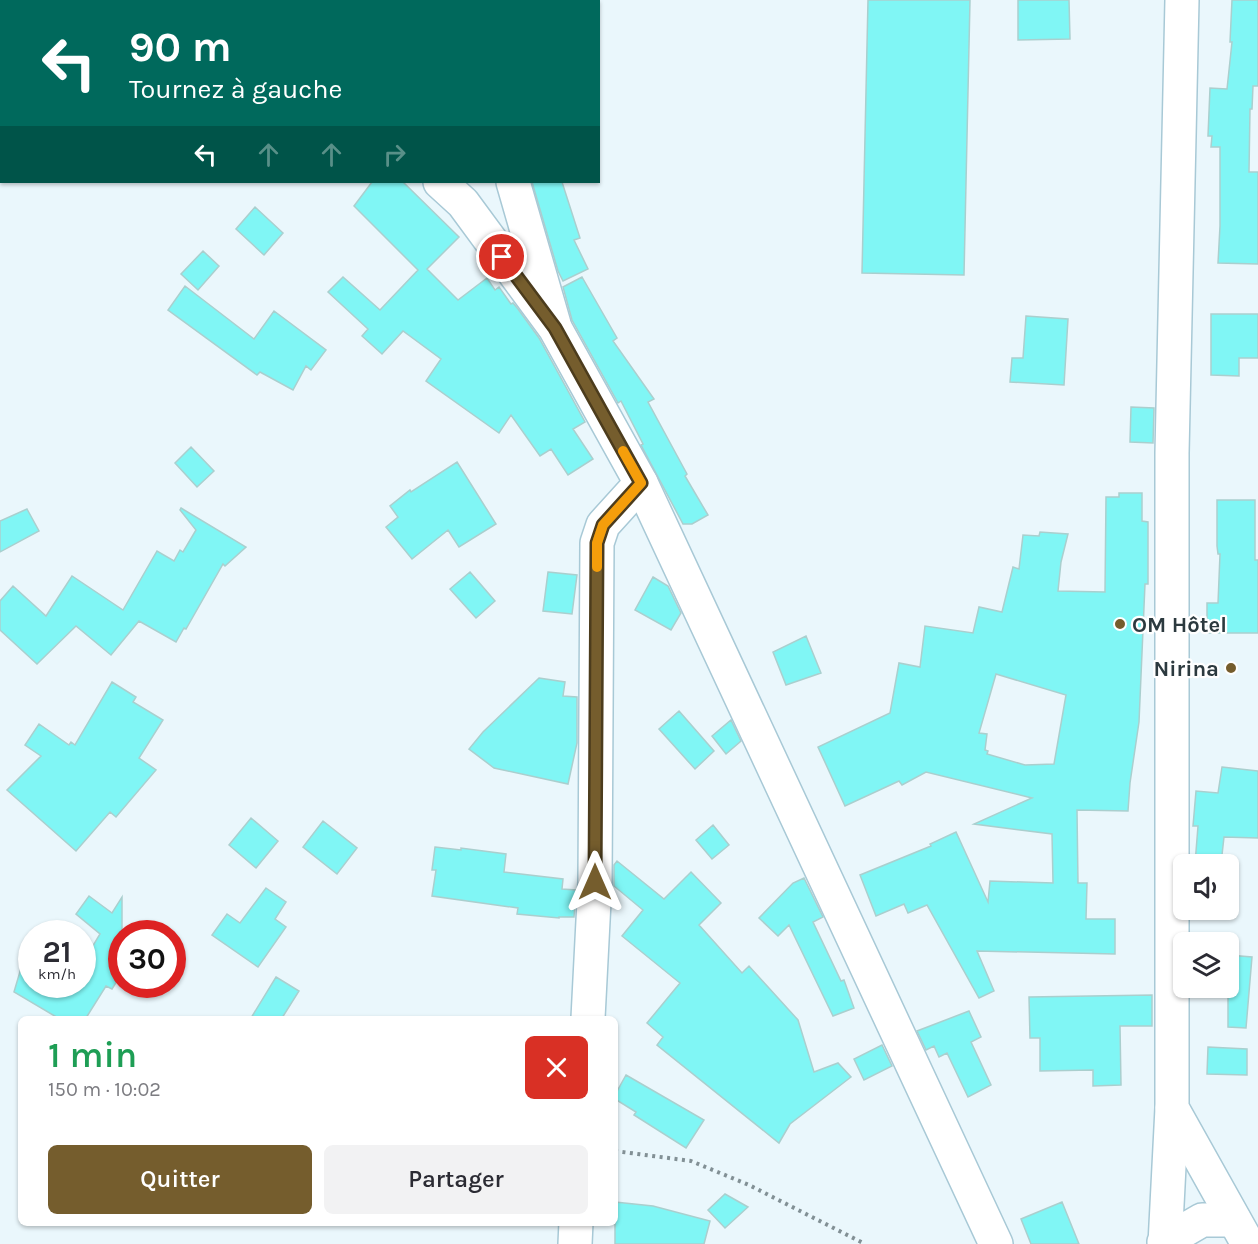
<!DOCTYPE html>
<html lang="fr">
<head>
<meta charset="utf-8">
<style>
  :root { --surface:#fff; --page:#f2f2f3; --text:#2b2b33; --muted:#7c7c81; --accent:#755d2d }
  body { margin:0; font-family:Karla,sans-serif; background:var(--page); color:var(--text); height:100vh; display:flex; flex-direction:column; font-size:22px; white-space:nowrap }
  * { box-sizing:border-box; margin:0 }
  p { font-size:20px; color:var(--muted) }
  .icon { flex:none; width:33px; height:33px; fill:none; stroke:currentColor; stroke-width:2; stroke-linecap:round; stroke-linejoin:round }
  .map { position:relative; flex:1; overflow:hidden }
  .panel { position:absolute; left:18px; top:1016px; width:600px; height:210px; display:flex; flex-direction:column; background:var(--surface); border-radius:9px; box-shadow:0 2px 4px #0004 }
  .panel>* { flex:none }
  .guide { position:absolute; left:0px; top:0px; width:600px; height:183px; box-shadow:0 2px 4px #0004; background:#00695c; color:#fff; overflow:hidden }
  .buttons { position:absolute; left:1173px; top:854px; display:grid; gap:12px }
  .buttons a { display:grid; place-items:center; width:66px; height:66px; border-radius:9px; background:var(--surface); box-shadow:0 2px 4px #0004; font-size:30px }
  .speed { position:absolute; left:18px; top:920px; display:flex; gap:12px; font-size:30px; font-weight:700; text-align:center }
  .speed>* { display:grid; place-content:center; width:78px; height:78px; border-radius:50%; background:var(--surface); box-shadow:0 2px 4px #0004; line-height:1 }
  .speed small { font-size:15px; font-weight:400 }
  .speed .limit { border:9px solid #d22; background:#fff; color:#111 }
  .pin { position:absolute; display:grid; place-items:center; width:51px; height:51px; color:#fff; margin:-26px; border:3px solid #fff; border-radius:50%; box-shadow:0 2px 6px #0007 }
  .me { position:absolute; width:66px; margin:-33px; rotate:0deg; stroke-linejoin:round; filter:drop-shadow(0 0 4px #0008) }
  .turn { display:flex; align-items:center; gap:21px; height:126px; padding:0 30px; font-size:27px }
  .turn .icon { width:78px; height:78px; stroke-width:2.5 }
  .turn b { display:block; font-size:42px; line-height:51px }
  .lanes { display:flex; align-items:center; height:57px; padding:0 30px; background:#0003; justify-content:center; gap:30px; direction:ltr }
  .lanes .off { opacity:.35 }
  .round { display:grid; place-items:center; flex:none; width:63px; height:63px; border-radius:9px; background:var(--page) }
  .headline { display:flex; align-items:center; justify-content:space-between; height:102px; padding:0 30px }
  h1 { font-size:36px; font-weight:600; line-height:45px; color:#1e9e55 }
  .button { display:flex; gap:12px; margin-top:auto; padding:12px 30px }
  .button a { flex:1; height:69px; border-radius:9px; background:var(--accent); color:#fff; font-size:24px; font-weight:600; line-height:69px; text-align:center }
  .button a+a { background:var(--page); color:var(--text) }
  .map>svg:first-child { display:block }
  .building { fill:#80f6f5; stroke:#aacfce; stroke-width:1.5; fill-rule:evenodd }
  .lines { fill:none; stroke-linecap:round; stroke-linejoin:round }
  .minor-casing { stroke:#a8c9d6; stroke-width:36 }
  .tertiary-casing { stroke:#a8c9d6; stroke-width:36 }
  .primary-casing { stroke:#a8c9d6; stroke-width:36 }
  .path { stroke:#829095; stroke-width:4; stroke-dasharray:3 4.5; stroke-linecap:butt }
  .minor { stroke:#fff; stroke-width:33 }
  .tertiary { stroke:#fff; stroke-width:33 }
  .primary { stroke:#fff; stroke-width:33 }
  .route-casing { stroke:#4c3c1d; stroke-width:15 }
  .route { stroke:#755d2d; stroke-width:10 }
  .slow { stroke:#f59e0b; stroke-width:10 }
  .poi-dot { fill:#755d2d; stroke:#fff; stroke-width:2 }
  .labels { text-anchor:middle; stroke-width:4.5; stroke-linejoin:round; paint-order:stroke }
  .poi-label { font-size:22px; font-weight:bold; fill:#2c3a3f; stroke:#fff; text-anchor:start }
</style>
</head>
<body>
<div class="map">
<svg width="1258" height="1244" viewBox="0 0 1258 1244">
  <rect width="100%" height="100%" fill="#eaf7fc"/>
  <path class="building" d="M 868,0 L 970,0 L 964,275 L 862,273 Z
    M 1018,0 L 1069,0 L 1070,39 L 1018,40 Z
    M 1232,0 L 1258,0 L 1258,86 L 1253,86 L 1252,109 L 1250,109 L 1249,172 L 1258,172 L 1258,264 L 1218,263 L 1220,226 L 1220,147 L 1211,147 L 1212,136 L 1208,136 L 1210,88 L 1227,89 L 1232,42 L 1230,42 Z
    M 372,182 L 403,182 L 459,237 L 427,269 L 458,300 L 487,278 L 495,290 L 499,287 L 511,304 L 513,303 L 518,309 L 539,338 L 585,422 L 573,429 L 593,459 L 568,475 L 551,449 L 540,456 L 511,415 L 499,433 L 426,381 L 441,359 L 403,331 L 382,354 L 362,336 L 368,329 L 328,292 L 343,277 L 380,310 L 418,270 L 354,206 Z
    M 532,182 L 562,182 L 580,238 L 574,240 L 588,269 L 563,281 L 558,271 Z
    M 255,207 L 283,233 L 264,255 L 236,229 Z
    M 203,251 L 219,266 L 198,290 L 181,274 Z
    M 582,277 L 617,338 L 613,341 L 654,399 L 648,402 L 687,474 L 685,476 L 708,515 L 692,524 L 683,524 L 641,445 L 643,444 L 621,401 L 618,403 L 572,320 L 563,287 Z
    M 185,286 L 254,339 L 274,311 L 326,350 L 311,370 L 306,366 L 293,390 L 260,372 L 257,375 L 168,310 Z
    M 1211,314 L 1258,314 L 1258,358 L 1239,358 L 1239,376 L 1211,375 Z
    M 1026,316 L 1068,319 L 1064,385 L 1010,382 L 1012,358 L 1023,358 Z
    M 1131,407 L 1154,408 L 1153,443 L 1130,442 Z
    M 191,447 L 214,471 L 197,487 L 175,463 Z
    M 457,462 L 496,524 L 459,547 L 448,530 L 412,559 L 386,527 L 398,517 L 390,506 L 410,490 L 411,492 Z
    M 1119,493 L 1142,493 L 1142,521 L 1148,522 L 1148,584 L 1145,584 L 1139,722 L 1130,783 L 1128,811 L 1077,810 L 1078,883 L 1087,883 L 1086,919 L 1115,919 L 1115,954 L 977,951 L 994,991 L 979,998 L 927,905 L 908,913 L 904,904 L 876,916 L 860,875 L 931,846 L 930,844 L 956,832 L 988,902 L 990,881 L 1053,883 L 1052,834 L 974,824 L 1032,798 L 926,772 L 902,785 L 899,781 L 845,806 L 818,747 L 890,713 L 899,663 L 920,667 L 925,626 L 973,633 L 979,607 L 1002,612 L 1013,567 L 1019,569 L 1023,535 L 1039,536 L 1040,532 L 1068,534 L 1061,562 L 1058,591 L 1105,592 L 1106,497 L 1119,497 ZM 996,674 L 1066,695 L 1054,764 L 1025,765 L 987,754 L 988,751 L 985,750 L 987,734 L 979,733 Z
    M 1217,500 L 1255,500 L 1255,560 L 1258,560 L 1258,633 L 1207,633 L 1207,603 L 1218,603 L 1220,554 L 1218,554 L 1217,546 Z
    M 181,508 L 246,547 L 225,566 L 223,564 L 186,629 L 184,628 L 176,642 L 139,621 L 111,655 L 76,626 L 37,664 L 0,630 L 0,601 L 13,586 L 46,616 L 72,576 L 123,610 L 157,551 L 174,561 L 180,550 L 183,552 L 196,530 L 180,510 Z
    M 27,509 L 39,531 L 0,552 L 0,521 Z
    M 470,572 L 495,601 L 476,618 L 450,589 Z
    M 548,572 L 577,575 L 572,614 L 543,611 Z
    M 653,577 L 668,586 L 681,613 L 671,630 L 635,610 Z
    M 806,636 L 821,673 L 786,685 L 773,652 Z
    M 539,678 L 565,682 L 563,696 L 577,697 L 577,743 L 568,784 L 494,768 L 469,749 L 483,732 Z
    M 112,682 L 136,697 L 133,702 L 163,720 L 139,758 L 156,770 L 116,817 L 110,812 L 76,851 L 7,790 L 41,756 L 25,745 L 39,724 L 69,745 L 71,742 L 75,745 Z
    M 679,711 L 714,751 L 695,769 L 659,729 Z
    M 731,720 L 741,741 L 726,754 L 712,736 Z
    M 1222,767 L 1258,771 L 1258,838 L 1224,837 L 1221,864 L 1195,864 L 1198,826 L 1193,826 L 1196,791 L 1218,793 Z
    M 251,818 L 278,841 L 256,868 L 229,845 Z
    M 323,821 L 357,848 L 337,874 L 303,847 Z
    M 713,825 L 729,845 L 712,859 L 696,840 Z
    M 435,847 L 461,850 L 461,848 L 506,854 L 504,872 L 563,879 L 562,889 L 576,890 L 574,917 L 559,917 L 559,918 L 517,914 L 518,908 L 432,896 L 436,870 L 432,870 Z
    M 617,861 L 664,899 L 691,872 L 721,903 L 699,925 L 742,973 L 749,966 L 798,1020 L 814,1072 L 838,1063 L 851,1077 L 790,1124 L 779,1143 L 657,1045 L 663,1037 L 647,1023 L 680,983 L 622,936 L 643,910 L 614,886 L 614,865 Z
    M 804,878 L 823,917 L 813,922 L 841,981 L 844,980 L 854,1008 L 833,1016 L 789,925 L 778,936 L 759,918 L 793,883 Z
    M 266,888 L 286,902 L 275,919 L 286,927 L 258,967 L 212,935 L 227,914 L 240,923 Z
    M 89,896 L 112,913 L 122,897 L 122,973 L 112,989 L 106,986 L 86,1018 L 58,1018 L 14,992 L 21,968 L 32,974 L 32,984 L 82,984 L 82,964 L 100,934 L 76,914 Z
    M 1228,955 L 1252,957 L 1246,1028 L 1228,1027 Z
    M 276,977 L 299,991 L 282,1018 L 251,1018 Z
    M 1152,995 L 1152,1026 L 1120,1026 L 1121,1085 L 1093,1086 L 1093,1070 L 1040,1071 L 1040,1038 L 1030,1038 L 1029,997 Z
    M 969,1011 L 981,1037 L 971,1042 L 991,1085 L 968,1097 L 947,1053 L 939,1057 L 934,1046 L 926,1050 L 917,1031 Z
    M 882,1045 L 892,1066 L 864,1080 L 854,1059 Z
    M 1208,1047 L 1247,1049 L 1247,1075 L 1207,1074 Z
    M 626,1075 L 704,1120 L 686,1148 L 634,1115 L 636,1112 L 615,1099 L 615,1095 Z
    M 725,1194 L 748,1207 L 725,1228 L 708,1210 Z
    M 615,1202 L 653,1206 L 710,1221 L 704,1244 L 615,1244 Z
    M 1062,1202 L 1079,1244 L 1031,1244 L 1021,1219 Z"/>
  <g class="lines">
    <defs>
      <path id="minor" d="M 442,0 L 443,2
        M 513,182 L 554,324
        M 588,1018 L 595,882 L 597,543 L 603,525 L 641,483
        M 575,1244 L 576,1222"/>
      <path id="tertiary" d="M 207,0 L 209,2
        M 440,182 L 463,203 L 555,328 L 641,483 L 996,1244
        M 1164,1242 L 1202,1220 L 1234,1220
        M 1165,1244 L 1172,1108"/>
      <path id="primary" d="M 1182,0 L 1172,453 L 1172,1108 L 1248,1244"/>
    </defs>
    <use href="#minor" class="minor-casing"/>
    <use href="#tertiary" class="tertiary-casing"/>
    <use href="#primary" class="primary-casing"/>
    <path class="path" d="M 615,1151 L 691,1161 L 749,1185 L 865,1244"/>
    <use href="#minor" class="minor"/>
    <use href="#tertiary" class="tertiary"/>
    <use href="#primary" class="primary"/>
  </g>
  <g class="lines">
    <defs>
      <path id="route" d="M 502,257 L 555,328 L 641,483 L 603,525 L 597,543 L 595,882"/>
    </defs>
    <use href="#route" class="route-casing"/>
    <use href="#route" class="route"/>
    <path class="slow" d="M 597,567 L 597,543 L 603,525 L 641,483 L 623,451"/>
  </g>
  <g class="poi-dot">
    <circle cx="1120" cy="624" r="6"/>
    <circle cx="1231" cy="668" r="6"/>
  </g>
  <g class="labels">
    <g class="poi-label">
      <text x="1132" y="632">OM Hôtel</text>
      <text x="1219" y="676" text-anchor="end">Nirina</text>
    </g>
  </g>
</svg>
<div class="buttons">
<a><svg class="icon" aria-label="sound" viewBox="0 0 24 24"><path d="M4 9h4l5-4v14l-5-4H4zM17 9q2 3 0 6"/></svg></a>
<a><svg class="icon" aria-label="layers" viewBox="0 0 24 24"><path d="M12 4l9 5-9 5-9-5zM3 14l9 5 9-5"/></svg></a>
</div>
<div class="speed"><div>21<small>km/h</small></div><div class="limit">30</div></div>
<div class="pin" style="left:502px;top:257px;background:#d93025"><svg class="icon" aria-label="arrive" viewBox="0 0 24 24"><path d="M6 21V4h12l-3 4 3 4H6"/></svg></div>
<svg class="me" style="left:595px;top:882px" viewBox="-20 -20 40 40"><path d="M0-17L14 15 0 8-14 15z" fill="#755d2d" stroke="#fff" stroke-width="4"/></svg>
<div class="guide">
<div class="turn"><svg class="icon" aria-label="left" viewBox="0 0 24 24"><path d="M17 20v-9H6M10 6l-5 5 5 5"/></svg><div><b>90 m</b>Tournez à gauche</div></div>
<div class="lanes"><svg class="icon" aria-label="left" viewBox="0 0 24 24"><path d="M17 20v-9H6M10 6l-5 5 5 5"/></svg><svg class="icon off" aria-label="ahead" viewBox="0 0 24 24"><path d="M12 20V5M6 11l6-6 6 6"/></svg><svg class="icon off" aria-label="ahead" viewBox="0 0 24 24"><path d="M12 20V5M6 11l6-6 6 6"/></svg><svg class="icon off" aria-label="right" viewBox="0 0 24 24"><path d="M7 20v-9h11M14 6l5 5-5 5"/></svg></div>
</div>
<section class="panel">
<div class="headline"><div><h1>1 min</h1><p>150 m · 10:02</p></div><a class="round" style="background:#d93025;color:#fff"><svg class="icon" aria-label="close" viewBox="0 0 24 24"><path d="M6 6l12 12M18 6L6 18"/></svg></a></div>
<div class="button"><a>Quitter</a><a>Partager</a></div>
</section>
</div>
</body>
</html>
